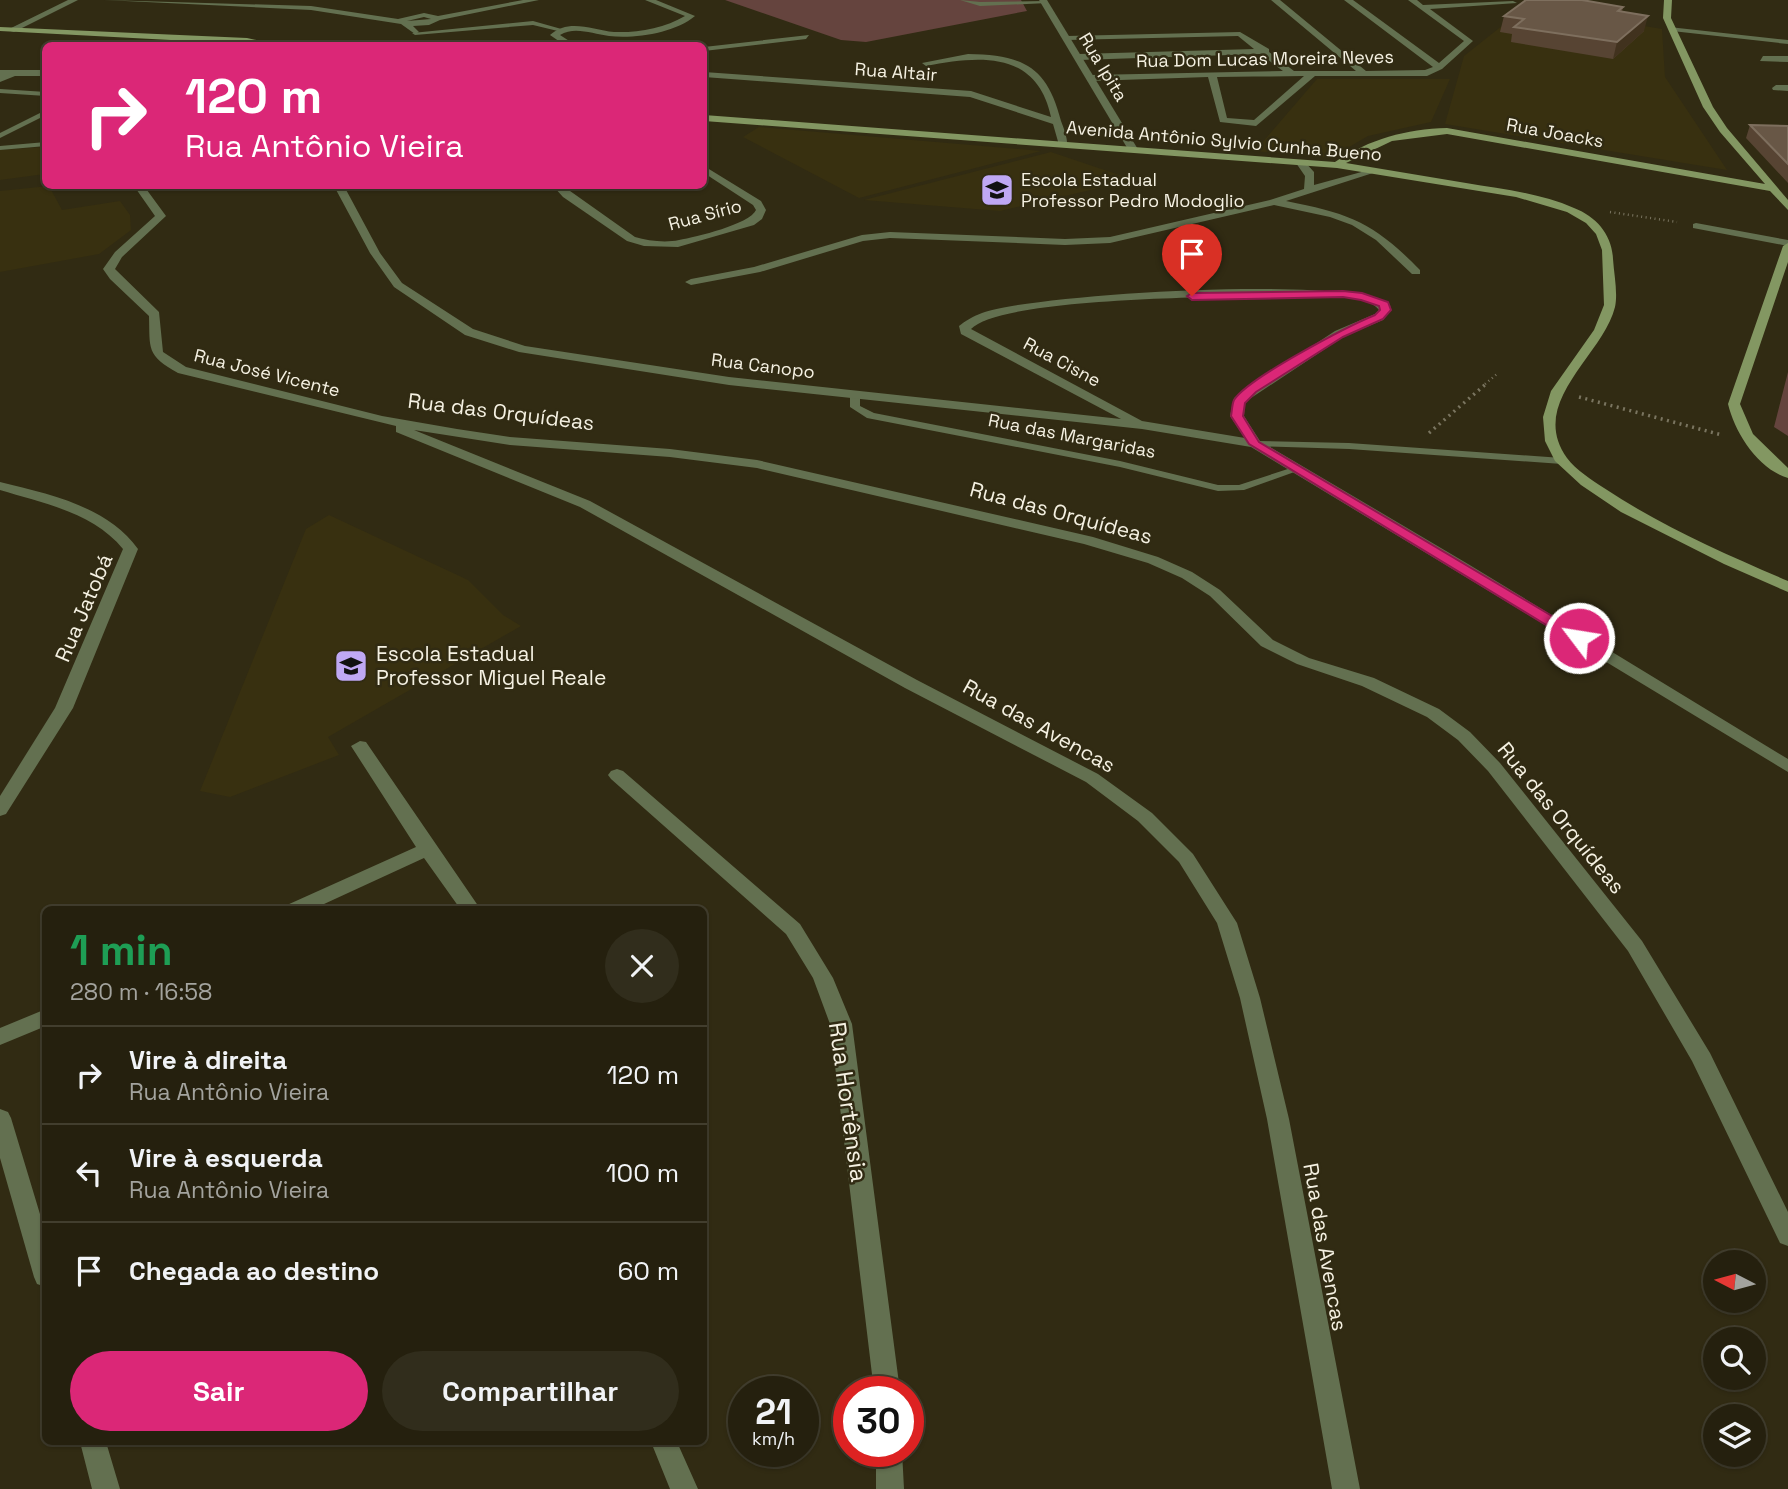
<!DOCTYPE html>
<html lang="pt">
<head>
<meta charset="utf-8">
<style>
  :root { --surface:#25200e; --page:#312d1c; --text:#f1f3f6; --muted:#a3a39e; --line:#423e2e; --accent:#db2777 }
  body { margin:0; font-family:"Space Grotesk",sans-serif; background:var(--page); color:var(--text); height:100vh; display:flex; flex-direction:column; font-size:26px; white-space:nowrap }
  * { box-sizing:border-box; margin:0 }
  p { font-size:23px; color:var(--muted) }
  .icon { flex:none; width:38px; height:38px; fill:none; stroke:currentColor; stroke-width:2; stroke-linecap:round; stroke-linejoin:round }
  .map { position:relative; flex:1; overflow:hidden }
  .drawer { position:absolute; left:42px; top:906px; width:665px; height:539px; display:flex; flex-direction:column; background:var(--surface); border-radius:10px; box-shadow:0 2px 5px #0004,0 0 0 2px var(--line) }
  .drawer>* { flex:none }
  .top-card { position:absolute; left:42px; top:42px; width:665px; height:147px; border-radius:10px; box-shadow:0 2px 5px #0004,0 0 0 2px var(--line); background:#db2777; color:#fff; overflow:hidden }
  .needle { width:46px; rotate:276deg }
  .tools { position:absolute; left:1703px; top:1250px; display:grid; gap:14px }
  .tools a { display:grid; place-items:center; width:63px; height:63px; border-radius:50%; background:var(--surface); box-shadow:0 2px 5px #0004,0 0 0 2px var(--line); font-size:35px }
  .speed { position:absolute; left:728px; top:1376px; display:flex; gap:14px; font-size:35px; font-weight:700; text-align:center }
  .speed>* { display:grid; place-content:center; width:91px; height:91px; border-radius:50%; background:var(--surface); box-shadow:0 2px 5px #0004,0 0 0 2px var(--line); line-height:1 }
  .speed small { font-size:18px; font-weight:400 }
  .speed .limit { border:10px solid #d22; background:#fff; color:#111 }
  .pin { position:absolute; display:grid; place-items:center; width:60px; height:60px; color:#fff; margin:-72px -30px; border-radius:50% 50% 50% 0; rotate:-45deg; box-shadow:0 0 7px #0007 }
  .pin .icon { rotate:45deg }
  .me { position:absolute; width:77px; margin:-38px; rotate:301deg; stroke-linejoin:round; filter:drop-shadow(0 0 5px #0008) }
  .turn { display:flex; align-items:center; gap:24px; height:147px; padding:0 28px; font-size:32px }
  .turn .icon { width:91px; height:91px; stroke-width:2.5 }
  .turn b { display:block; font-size:49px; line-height:60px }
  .round { display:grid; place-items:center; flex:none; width:74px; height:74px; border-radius:37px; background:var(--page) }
  .overview { display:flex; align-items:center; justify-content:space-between; height:119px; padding:0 28px }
  h1 { font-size:42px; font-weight:600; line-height:52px; color:#1e9e55 }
  .action { display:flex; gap:14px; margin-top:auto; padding:14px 28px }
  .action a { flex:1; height:80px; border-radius:42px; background:var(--accent); color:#fff; font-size:28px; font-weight:600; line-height:80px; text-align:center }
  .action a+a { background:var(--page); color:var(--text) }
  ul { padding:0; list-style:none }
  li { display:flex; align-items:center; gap:21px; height:98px; padding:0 28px; border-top:2px solid var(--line) }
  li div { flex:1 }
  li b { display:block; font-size:26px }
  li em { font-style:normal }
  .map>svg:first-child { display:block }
  .built { fill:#383010 }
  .green { fill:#65443e }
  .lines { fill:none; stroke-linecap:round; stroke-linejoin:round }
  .path-far1 { stroke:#7a7560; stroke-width:2.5; stroke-dasharray:1 3.5; stroke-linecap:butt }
  .path { stroke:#7a7560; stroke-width:3.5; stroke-dasharray:2 4.5; stroke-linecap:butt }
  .service { fill:#637050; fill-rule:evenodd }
  .minor { fill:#637050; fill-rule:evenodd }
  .tertiary { fill:#637050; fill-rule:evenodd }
  .secondary { fill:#839762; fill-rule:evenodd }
  .wall { fill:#574433 }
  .shaded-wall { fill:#41321e }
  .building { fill:#685746; stroke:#7e6f5e; stroke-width:2 }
  .route { fill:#db2777; stroke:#8e194d; stroke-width:2 }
  .labels { text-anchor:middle; stroke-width:5; stroke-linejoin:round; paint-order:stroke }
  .far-street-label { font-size:18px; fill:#f5f1e2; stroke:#312b13 }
  .far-poi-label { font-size:18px; fill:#f5f1e2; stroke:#312b13; text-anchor:start }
  .street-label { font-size:21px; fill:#f5f1e2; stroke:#312b13 }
  .poi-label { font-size:21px; fill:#f5f1e2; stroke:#312b13; text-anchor:start }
  .near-street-label { font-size:24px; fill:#f5f1e2; stroke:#312b13 }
</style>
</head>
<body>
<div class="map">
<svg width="1788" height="1489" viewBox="0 0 1788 1489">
  <rect width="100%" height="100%" fill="#312b13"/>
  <path class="built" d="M 1527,6 L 1662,29 L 1665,77 L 1727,170 L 1445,124 L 1464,56 Z
    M 1317,79 L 1450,79 L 1431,122 L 1368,136 L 1330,158 L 1255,151 Z
    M 759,127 L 1041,151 L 859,198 L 743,137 Z
    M 45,147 L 45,174 L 0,180 L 0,150 Z
    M 1051,152 L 1134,180 L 1000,211 L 864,200 Z
    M 49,186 L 62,210 L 120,201 L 130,215 L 131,230 L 99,254 L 0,272 L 0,191 Z
    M 329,515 L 468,580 L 503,615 L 521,626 L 328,737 L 339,755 L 230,797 L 200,791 L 306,529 Z"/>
  <path class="green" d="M 725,0 L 1021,0 L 1027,11 L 866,42 L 841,40 Z
    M 1788,372 L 1788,436 L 1774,427 Z"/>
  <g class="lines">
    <path class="path-far1" d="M 1610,212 L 1677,222
      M 1485,384 L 1497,374"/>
    <path class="path" d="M 1579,397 L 1722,435
      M 1429,433 L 1487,383"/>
    <path class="service" d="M 960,0 L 980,2 L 1045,1 L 1048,3 L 980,6 Z
      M 533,21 L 565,30 L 562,32 L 533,25 L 415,35 L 412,33 Z
      M 564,40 L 562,43 L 479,46 L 482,44 Z
      M 0,89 L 46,92 L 46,96 L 0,93 Z
      M 46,110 L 46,115 L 0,138 L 0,133 Z
      M 46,142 L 46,146 L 0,150 L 0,146 Z
      M 1696,223 L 1788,240 L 1788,246 L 1693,228 L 1693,224 Z
      M 855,391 L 860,394 L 860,406 L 874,413 L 1120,461 L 1218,485 L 1239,485 L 1294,467 L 1300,470 L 1244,490 L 1218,491 L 1120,467 L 867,418 L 850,407 L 850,394 Z
      M 1255,441 L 1349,443 L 1562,458 L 1567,461 L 1562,464 L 1349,449 L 1251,446 L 1251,442 Z"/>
    <path class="minor" d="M 68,0 L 78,0 L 14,32 L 7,30 Z
      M 104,0 L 311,6 L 398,19 L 424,13 L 438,16 L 523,0 L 539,0 L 440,20 L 429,25 L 413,26 L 419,32 L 415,34 L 401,24 L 311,10 ZM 424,17 L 431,19 L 407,21 Z
      M 645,0 L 656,0 L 695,16 C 675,33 635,39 609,36 C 592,34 575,26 560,35 L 577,46 L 566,46 L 550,35 C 569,18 592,30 614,32 C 637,33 665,28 685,16 Z
      M 1271,0 L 1280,0 L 1366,71 L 1425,70 L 1433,67 L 1344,0 L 1353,0 L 1439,63 L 1464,41 L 1408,0 L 1417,0 L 1423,5 L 1513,1 L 1517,3 L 1430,9 L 1473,41 L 1442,69 L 1427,76 L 1315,76 L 1256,126 L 1220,122 L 1208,77 L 1091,81 L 1087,78 L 1091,75 L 1283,71 L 1260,54 L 1079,60 L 1075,57 L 1079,54 L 1254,49 L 1238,36 L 1067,40 L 1063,38 L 1067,36 L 1240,32 L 1269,49 L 1269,52 L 1294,71 L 1356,71 ZM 1304,76 L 1254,120 L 1227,118 L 1217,77 Z
      M 1669,27 L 1788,40 L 1788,44 L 1672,31 Z
      M 809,35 L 806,39 L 704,51 L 704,47 Z
      M 968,54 C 1023,55 1047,66 1061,121 C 1064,129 1068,139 1067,147 L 1059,145 L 1053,124 L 970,97 L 704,77 L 704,72 L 971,91 L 1051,117 C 1037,51 981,55 926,66 L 922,63 Z
      M 1763,56 L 1788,56 L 1788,62 L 1760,61 Z
      M 0,70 L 46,70 L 46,76 L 15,76 L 0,82 Z
      M 1776,85 L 1788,85 L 1788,91 L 1773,90 L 1772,88 Z
      M 1298,161 L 1304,161 L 1314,172 L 1314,185 L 1376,168 L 1376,172 L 1286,201 C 1351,214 1373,222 1420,270 L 1420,274 L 1412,274 L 1376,240 L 1352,225 L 1330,217 L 1274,205 L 1110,243 L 1065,245 L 890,238 L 863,241 L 760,272 L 691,285 L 685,282 L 691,279 L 754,267 L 862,235 L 890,232 L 1065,239 L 1110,237 L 1270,200 L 1304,189 L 1305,176 L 1296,163 Z
      M 704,166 L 761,201 L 766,210 L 762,219 L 754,225 L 678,247 L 644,246 L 627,241 L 563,197 L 553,186 L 563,186 L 635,237 C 648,241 666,243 679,240 C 696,237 750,224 756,210 L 753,205 L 704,173 Z
      M 134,186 L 144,186 L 166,216 L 122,257 L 115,269 L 159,312 L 163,352 L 186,367 L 382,416 L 457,429 L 510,437 L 670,449 L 757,460 L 1093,537 L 1158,557 L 1192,572 L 1220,590 L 1273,640 L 1309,658 L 1374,678 L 1439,709 L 1470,732 L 1500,763 L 1642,941 L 1710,1053 L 1788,1212 L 1788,1246 L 1780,1243 L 1692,1061 L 1628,951 L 1488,771 L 1458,740 L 1427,717 L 1362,686 L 1297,664 L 1261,646 L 1210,596 L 1182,578 L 1148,563 L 1084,544 L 757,468 L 670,457 L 510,445 L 414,430 L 590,501 L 917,680 L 1098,774 L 1152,813 L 1193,854 L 1237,923 L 1260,998 L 1289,1119 L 1360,1489 L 1332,1489 L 1267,1119 L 1240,998 L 1217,923 L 1179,862 L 1138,821 L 1086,782 L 905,688 L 580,507 L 396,432 L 396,426 L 178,373 C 146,355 150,349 149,316 L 110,279 L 103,269 L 115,252 L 155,216 Z
      M 334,186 L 344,186 L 380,253 L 402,283 L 473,329 L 525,346 L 729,377 L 1121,419 L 961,334 L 959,326 C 965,321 974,316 982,313 C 1032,294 1356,274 1390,305 L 1391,310 L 1383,320 L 1343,337 L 1245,402 L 1244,416 L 1260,441 L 1468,564 L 1788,759 L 1788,772 L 1251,447 L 1142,429 L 729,385 L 519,352 L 465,335 L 394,287 L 370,253 ZM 1266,296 C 1290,296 1365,290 1379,310 L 1375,314 L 1335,331 L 1234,398 L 1230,416 L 1245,438 L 1142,421 L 971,329 C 1000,298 1215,297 1266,296 Z
      M 0,482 C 49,494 107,506 138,549 L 73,708 L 6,814 L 0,816 L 0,796 L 55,708 L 123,549 C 94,513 43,503 0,490 Z
      M 360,741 L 366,742 L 481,910 L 461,910 L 424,858 L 311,910 L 284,910 L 287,905 L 416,847 L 351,746 Z
      M 617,769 L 623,771 L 800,924 L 833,978 L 852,1024 L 900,1391 L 874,1391 L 830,1024 L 813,978 L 786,934 L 611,779 L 608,775 L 611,771 Z
      M 46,1009 L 46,1026 L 0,1045 L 0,1028 Z
      M 0,1109 L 8,1112 L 11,1118 L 46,1234 L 46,1287 L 37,1284 L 34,1277 L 0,1158 Z
      M 80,1442 L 106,1442 L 120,1489 L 92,1489 Z
      M 651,1442 L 677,1442 L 698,1489 L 670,1489 Z
      M 876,1451 L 902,1451 L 904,1489 L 876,1489 Z"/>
    <path class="tertiary" d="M 1039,0 L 1047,0 L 1139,151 L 1137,153 L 1129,151 Z"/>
    <path class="secondary" d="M 1664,0 L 1672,0 L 1671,18 L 1713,107 L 1727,128 L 1788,200 L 1788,210 L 1770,191 L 1447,134 L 1392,141 L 1346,163 C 1386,170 1426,176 1466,183 C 1502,189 1540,193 1574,208 C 1597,217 1612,235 1613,259 C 1614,274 1618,293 1615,307 C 1603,356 1527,402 1567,458 C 1576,470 1592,480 1604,488 C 1661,526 1725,554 1788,581 L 1788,592 L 1724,564 L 1621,512 L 1581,485 L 1555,461 L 1545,441 L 1543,417 L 1551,391 L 1594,330 L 1604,305 L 1602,250 L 1596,234 L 1586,223 L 1567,212 L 1516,197 L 1337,168 L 704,121 L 704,115 L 1335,162 C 1370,139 1406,129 1447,128 L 1765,184 L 1720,132 L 1703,107 L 1663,18 Z
      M 0,27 L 247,38 L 284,46 L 0,31 Z
      M 1788,243 L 1788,262 L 1740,404 L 1753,434 L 1788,468 L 1788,478 C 1758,469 1735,433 1728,404 L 1783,246 Z"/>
  </g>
  <path class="wall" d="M 1623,7 L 1622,12 L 1644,31 L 1613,59 L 1511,42 L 1512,34 L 1500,32 L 1504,16 Z
    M 1750,125 L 1788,126 L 1788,183 L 1746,138 Z"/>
  <path class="shaded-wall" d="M 1648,16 L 1644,31 L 1613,59 L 1617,42 Z"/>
  <path class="building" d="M 1526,0 L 1582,0 L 1623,7 L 1618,11 L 1648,16 L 1617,42 L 1514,27 L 1524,19 L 1504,16 Z
    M 1750,125 L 1788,126 L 1788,164 Z"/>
  <path class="route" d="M 1343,291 L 1362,293 L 1388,302 L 1391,310 L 1383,319 L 1343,337 L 1256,392 L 1245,403 L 1243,416 L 1259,442 L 1584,635 L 1586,638 L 1584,642 L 1574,642 L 1249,444 L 1231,416 C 1232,411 1232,404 1234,400 C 1248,378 1348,326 1375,315 L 1380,310 L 1379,306 L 1361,300 L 1343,297 L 1192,300 L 1187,296 L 1192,293 Z"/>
  <defs>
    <symbol id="school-square" viewBox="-11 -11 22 22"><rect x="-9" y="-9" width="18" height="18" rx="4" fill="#bfa8f4" stroke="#312b13"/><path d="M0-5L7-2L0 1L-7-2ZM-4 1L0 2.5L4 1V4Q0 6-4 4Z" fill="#111"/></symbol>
  </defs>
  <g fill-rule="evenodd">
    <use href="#school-square" x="978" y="171" width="38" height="38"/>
    <use href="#school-square" x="332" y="647" width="38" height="38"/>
  </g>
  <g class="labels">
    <g class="far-street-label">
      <text transform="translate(1265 59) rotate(-1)" y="6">Rua Dom Lucas Moreira Neves</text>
      <text transform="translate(1103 67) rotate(59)" y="6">Rua Ipita</text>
      <text transform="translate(896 72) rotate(4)" y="6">Rua Altair</text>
      <text transform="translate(1555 133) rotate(10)" y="6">Rua Joacks</text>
      <text transform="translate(1224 141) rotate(5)" y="6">Avenida Antônio Sylvio Cunha Bueno</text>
      <text transform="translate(705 215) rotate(-15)" y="6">Rua Sírio</text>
      <text transform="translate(1062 362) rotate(28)" y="6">Rua Cisne</text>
      <text transform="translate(763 366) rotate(7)" y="6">Rua Canopo</text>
      <text transform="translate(267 373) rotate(14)" y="6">Rua José Vicente</text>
      <text transform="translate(1072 436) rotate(11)" y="6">Rua das Margaridas</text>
    </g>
    <g class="far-poi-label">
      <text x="1021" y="186">Escola Estadual<tspan x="1021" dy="21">Professor Pedro Modoglio</tspan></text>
    </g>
    <g class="street-label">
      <text transform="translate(501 412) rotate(7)" y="7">Rua das Orquídeas</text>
      <text transform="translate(1061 513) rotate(15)" y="7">Rua das Orquídeas</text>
      <text transform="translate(84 608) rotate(-67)" y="7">Rua Jatobá</text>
      <text transform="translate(1039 726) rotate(29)" y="7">Rua das Avencas</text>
      <text transform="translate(1561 818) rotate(51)" y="7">Rua das Orquídeas</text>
      <text transform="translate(1325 1247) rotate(80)" y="7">Rua das Avencas</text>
    </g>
    <g class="poi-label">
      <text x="376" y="661">Escola Estadual<tspan x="376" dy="24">Professor Miguel Reale</tspan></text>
    </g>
    <g class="near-street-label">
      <text transform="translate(848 1102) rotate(82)" y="8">Rua Hortênsia</text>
    </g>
  </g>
</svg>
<div class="tools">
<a><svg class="needle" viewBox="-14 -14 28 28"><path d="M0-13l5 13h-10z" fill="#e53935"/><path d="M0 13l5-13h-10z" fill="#a3a39e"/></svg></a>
<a><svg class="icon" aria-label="search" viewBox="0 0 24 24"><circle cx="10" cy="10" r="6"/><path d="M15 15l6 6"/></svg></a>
<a><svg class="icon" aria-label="layers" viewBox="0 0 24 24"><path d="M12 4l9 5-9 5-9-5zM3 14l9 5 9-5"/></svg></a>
</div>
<div class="speed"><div>21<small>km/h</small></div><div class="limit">30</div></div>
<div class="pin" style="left:1192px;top:296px;background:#d93025"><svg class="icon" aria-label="arrive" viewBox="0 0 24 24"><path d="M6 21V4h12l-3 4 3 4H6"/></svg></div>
<svg class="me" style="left:1579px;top:638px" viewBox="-20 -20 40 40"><circle r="17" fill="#db2777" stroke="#fff" stroke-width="3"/><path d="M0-11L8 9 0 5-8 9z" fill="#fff"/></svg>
<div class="top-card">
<div class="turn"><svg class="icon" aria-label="right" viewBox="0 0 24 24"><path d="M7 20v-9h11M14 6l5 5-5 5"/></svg><div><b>120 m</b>Rua Antônio Vieira</div></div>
</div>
<section class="drawer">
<div class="overview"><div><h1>1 min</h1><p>280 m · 16:58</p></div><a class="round"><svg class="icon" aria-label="close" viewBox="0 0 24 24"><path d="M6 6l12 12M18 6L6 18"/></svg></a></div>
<ul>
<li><svg class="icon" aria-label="right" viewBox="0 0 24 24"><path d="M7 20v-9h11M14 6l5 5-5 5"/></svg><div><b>Vire à direita</b><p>Rua Antônio Vieira</p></div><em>120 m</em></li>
<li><svg class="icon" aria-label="left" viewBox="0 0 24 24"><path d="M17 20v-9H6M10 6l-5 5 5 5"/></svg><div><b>Vire à esquerda</b><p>Rua Antônio Vieira</p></div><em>100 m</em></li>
<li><svg class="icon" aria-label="arrive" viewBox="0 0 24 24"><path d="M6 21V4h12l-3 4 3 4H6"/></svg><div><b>Chegada ao destino</b></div><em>60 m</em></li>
</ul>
<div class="action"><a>Sair</a><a>Compartilhar</a></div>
</section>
</div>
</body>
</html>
